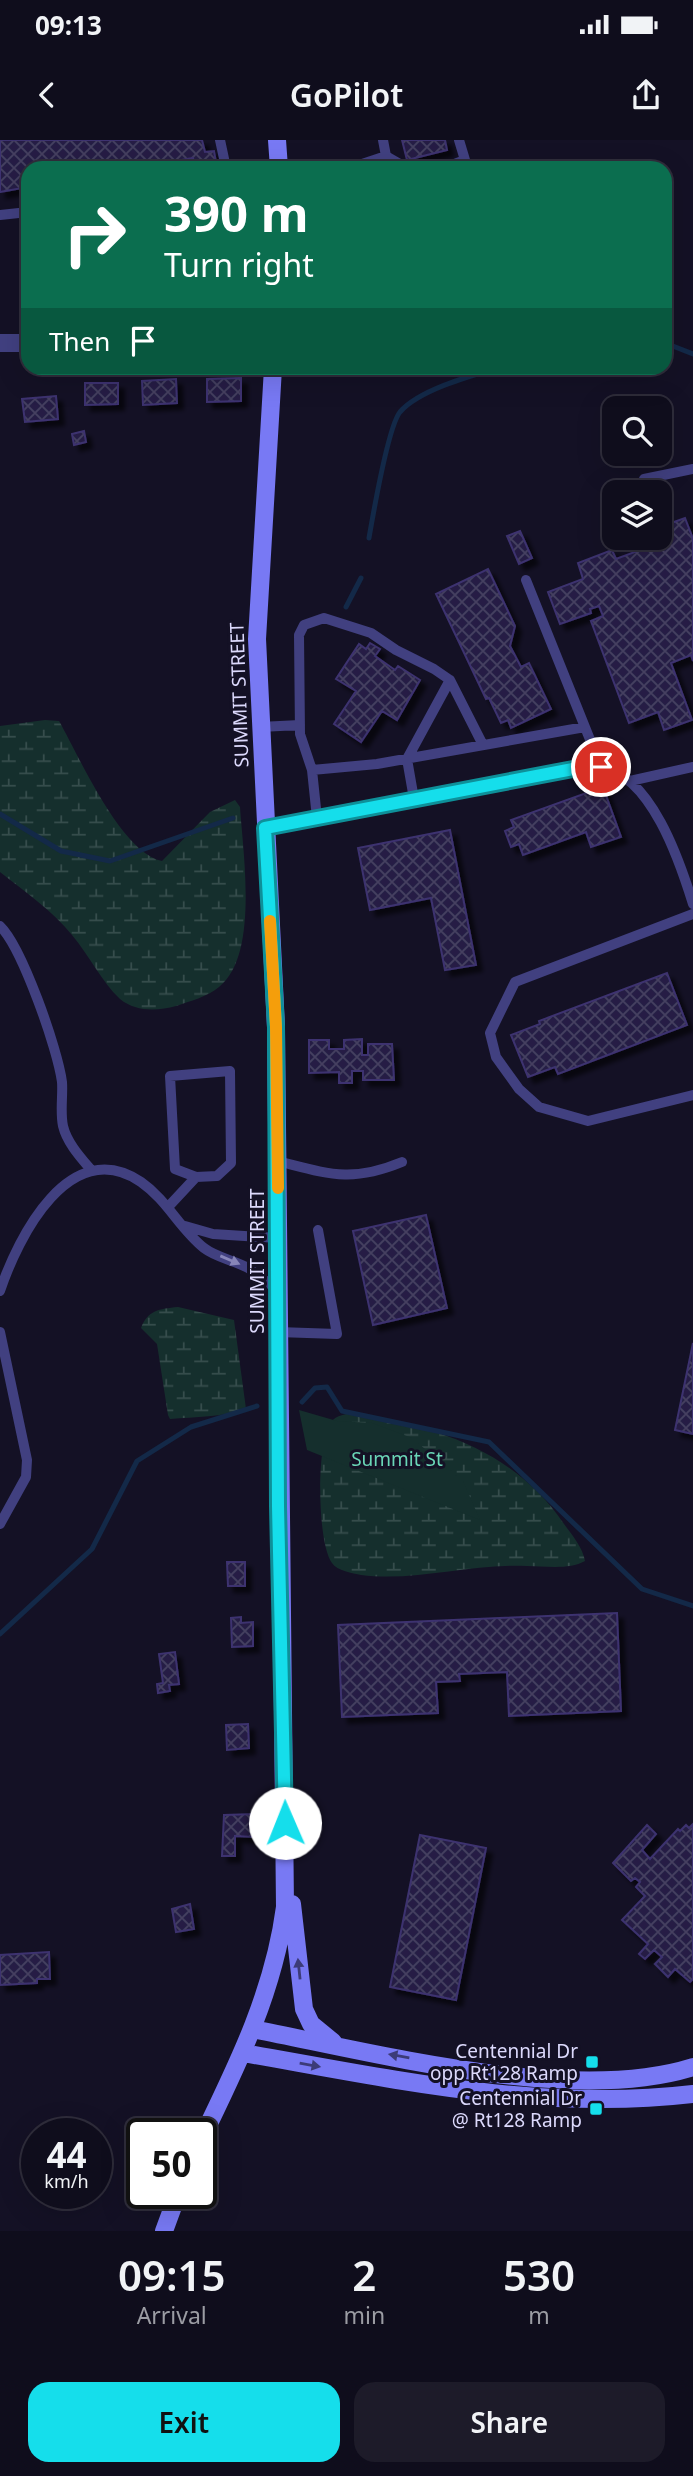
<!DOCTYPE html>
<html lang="en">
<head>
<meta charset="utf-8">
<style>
  :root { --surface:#0f0d1c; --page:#1d1b29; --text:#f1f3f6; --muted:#9b9ca3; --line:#2f2d3b; --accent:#15deeb }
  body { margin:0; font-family:"Noto Sans",sans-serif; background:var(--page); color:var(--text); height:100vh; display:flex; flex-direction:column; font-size:26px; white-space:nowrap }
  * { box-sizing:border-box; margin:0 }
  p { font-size:23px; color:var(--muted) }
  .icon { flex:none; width:38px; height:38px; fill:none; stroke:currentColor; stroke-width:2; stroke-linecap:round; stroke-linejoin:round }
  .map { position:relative; height:2091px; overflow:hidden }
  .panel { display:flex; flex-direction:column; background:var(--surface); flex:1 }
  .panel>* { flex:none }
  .guide { position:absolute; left:21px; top:21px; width:651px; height:214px; border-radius:21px; box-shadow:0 7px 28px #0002,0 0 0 2px var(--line); background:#0b6e4f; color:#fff; overflow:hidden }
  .controls { position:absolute; left:602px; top:256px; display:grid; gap:14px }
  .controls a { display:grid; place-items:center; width:70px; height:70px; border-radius:14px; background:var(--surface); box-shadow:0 7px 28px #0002,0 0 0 2px var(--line); font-size:35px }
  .speed { position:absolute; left:21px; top:1978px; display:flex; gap:14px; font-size:35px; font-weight:700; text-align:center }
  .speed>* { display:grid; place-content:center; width:91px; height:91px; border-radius:50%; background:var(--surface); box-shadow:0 7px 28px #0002,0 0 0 2px var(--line); line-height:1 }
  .speed small { font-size:18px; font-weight:400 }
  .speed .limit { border:4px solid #111; border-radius:10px; background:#fff; color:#111 }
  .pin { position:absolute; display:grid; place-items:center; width:60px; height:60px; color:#fff; margin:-30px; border:4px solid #fff; border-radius:50%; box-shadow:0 2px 7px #0007 }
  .me { position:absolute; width:77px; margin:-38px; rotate:359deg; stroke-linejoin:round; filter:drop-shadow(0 0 5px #0008) }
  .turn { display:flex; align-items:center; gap:24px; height:147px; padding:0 28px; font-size:32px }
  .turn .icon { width:91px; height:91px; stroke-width:2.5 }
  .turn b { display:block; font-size:49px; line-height:60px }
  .then { display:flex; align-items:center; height:66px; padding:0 28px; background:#0003; gap:14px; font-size:26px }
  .eta { display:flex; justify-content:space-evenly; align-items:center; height:119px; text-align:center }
  .eta b { font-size:42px; font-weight:600; line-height:49px }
  .action { display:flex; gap:14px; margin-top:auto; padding:14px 28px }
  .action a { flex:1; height:80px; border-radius:21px; background:var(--accent); color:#111; font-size:28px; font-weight:600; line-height:80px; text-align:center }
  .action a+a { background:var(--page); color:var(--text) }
  .status { display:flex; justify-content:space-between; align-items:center; height:49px; padding:0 35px; background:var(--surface); direction:ltr }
  .status svg { height:19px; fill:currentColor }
  header { display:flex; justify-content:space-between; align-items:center; height:91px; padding:0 28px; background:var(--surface); font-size:32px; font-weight:600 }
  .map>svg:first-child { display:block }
  .wetland { fill:url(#wetland-marsh) }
  .park { fill:#152f2d }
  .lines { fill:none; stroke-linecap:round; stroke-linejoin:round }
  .stream { stroke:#132948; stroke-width:5 }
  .building { fill:url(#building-cross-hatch); stroke:#3d336f; stroke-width:2; filter:url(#shadow) }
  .lane { stroke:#414080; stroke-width:10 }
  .street { stroke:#414080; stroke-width:18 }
  .secondary { stroke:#7879f4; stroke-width:18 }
  .oneway { fill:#8785b8 }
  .oneway2 { fill:#3c3b78 }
  .route-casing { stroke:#0e9099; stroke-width:18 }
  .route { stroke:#15deeb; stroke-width:12 }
  .slow { stroke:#f59e0b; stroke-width:12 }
  .poi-dot { fill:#15deeb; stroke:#141125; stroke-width:2.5 }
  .labels { text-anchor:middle; stroke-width:6; stroke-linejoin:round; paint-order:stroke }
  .street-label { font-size:19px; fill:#dcd9fc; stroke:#141125 }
  .park-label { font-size:19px; fill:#6ad6b7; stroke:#141125 }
  .poi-label { font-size:19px; fill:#dcd9fc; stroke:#141125; text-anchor:end }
</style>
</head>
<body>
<div class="status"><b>09:13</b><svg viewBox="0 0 49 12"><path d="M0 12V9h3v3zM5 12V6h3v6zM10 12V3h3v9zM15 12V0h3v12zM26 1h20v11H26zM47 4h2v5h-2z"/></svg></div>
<header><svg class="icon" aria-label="back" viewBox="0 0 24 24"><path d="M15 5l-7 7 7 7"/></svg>GoPilot<svg class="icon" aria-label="share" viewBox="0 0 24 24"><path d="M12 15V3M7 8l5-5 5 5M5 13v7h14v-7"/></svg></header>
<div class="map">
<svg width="693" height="2091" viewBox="0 0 693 2091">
  <defs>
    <pattern id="wetland-marsh" width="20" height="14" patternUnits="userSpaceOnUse" patternTransform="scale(1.75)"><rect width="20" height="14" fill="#152f2d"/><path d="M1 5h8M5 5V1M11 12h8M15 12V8" fill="none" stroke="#364d4c"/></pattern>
    <pattern id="building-cross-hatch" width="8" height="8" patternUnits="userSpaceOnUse" patternTransform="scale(1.75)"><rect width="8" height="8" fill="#251f45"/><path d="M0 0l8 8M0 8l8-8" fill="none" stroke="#443f61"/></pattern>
    <filter id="shadow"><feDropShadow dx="6" dy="6" stdDeviation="2" flood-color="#0009"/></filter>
  </defs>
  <rect width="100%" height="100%" fill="#141125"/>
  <path class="wetland" d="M 45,580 L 59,581 C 79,616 121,713 162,721 L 210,672 L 235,660 L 240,667 C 243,713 259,816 219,847 C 207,857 190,861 176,866 C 157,871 136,872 120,859 C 101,841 89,815 72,795 C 53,771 24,751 0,732 L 0,586 Z
    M 178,1167 L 234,1180 L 246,1269 C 222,1277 195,1277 170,1279 L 168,1275 L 157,1204 L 141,1188 C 148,1170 159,1169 178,1167 Z
    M 355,1272 C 438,1288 514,1310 564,1384 C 572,1395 583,1408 585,1421 C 569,1430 546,1426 527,1426 C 472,1423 416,1442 361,1435 C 353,1433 337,1431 332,1423 C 317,1403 316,1302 331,1282 C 336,1275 347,1274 355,1272 Z"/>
  <path class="park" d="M 299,1270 L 337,1281 L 372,1283 L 412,1298 L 463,1341 L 480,1380 L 307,1310 Z"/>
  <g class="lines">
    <path class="stream" d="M 665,203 L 693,214
      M 369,398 C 373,375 388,287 400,272 C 419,250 470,236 498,228
      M 346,467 L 361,438
      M 0,674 L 61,711 L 110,721 L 233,678
      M 302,1262 L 315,1248 L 327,1247 L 342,1271 L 489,1302 L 642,1449 L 693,1466
      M 0,1494 L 92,1409 L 137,1321 L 191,1287 L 257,1266"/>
  </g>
  <path class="building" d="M 0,0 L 202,0 L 205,12 L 214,11 L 217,28 L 195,28 L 193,18 L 158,24 L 158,28 L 28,28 L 28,47 L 0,52 Z
    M 402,0 L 445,0 L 447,10 L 407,20 Z
    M 241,238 L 241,261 L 207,262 L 207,239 Z
    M 176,239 L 177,263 L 143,265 L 142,241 Z
    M 85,243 L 118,243 L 118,264 L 85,265 Z
    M 56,256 L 58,279 L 25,282 L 22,259 Z
    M 84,291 L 86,302 L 74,305 L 72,294 Z
    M 685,378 L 693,399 L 693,521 L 691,515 L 671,523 L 692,580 L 664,590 L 658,572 L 629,583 L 591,481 L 603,476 L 599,466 L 590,469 L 591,473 L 560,484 L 548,452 L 583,439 L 578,423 L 612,410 L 616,419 L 643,409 L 639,397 L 660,397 L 660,387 Z
    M 520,391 L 532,418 L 519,424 L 507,396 Z
    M 488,429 L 515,486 L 510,506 L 521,527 L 529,523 L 551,569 L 511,588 L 508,580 L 501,583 L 489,558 L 486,559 L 436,454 Z
    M 370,503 L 380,509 L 375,516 L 395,530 L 398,526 L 420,540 L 397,580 L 382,571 L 361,602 L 334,584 L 356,551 L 336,539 L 359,504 L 366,509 Z
    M 603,647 L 621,697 L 591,707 L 586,692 L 523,715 L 519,704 L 511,707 L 505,691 L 514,687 L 511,680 Z
    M 450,690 L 476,825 L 445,830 L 431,758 L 370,770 L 358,708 Z
    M 667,833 L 687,885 L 558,934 L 555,927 L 528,937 L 511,895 L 540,884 L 539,881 Z
    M 362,899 L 362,915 L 368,915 L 368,904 L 392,904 L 394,940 L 363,940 L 363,931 L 352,931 L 352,943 L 339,943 L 339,932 L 309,933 L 309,900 L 329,900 L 329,909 L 344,909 L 344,900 Z
    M 426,1075 L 447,1168 L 373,1185 L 353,1091 Z
    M 693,1203 L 693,1294 L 675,1290 Z
    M 227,1422 L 245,1422 L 245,1446 L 228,1446 Z
    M 617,1473 L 621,1571 L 509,1576 L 507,1532 L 459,1534 L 460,1541 L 436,1542 L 438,1573 L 342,1577 L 338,1485 Z
    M 241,1477 L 241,1483 L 253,1482 L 253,1506 L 232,1507 L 231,1478 Z
    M 175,1512 L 179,1544 L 169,1545 L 170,1551 L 158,1553 L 157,1544 L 163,1543 L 159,1514 Z
    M 248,1584 L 249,1608 L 227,1610 L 226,1585 Z
    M 255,1674 L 254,1697 L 235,1696 L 235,1716 L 222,1716 L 224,1675 Z
    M 693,1684 L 693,1839 L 690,1842 L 675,1829 L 668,1837 L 655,1824 L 662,1817 L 654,1810 L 645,1819 L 639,1814 L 648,1804 L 622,1780 L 645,1756 L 636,1747 L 640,1742 L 635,1738 L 631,1741 L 613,1723 L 647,1685 L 656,1694 L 642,1710 L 650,1719 L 678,1689 L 680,1691 L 686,1685 L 689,1688 Z
    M 420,1695 L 486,1708 L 456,1860 L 390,1847 Z
    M 190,1764 L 194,1789 L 176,1792 L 172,1769 Z
    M 49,1812 L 50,1839 L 37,1839 L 37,1843 L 0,1845 L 0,1815 Z"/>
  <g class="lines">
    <path class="lane" d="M 220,0 L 226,28
      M 386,16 L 407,28
      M 350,28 L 386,16 L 383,0
      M 444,28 L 465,20 L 459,0
      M 0,75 L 28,72
      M 644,339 L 693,329
      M 526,440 L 601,627
      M 260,587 L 300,585
      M 312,630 L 300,594 L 299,495 L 304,485 L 324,478 L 371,493 L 396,510 L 434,529 L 450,540 L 483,605
      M 630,641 L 693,627
      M 414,659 L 407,619 L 450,540
      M 317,678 L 312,630 L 377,624 L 585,587
      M 265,688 L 573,630 C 581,629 591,626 600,627 C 651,634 680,722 693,764
      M 693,774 L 515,842 L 490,893 L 496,917 L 519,949 L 539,967 L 588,981 L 693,955
      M 0,786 C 22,807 58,910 62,942 C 63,956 60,972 63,986 C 67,1003 81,1018 92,1031
      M 277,1021 C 329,1034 351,1043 402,1022
      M 169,1066 L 196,1037 L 175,1029 L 170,936 L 230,931 L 231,1023 L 217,1036 L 196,1037
      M 185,1086 L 213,1094 L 278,1098
      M 0,1151 C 18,1097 70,994 141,1042 C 167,1060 180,1089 204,1108 C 217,1118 234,1120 248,1128 C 258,1135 268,1143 278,1150
      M 0,1192 L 27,1320 L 26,1337 L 0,1384
      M 278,1192 L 337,1194 L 318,1090"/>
    <path class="street" d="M 0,203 L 28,203"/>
    <path class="secondary" d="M 277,0 L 279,28
      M 292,1764 L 304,1869 L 311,1884 L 333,1902
      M 252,1889 C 376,1913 573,1965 693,1927
      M 243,1913 C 392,1939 540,1972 693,1954
      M 201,2000 C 238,1924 274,1851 285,1767 L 276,887 L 257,499 L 273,228
      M 164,2091 L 178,2053"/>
  </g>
  <defs><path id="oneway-solid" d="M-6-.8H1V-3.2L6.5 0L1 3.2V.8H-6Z" transform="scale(1.75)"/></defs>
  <use class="oneway" href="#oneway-solid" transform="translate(230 1120) rotate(23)"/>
  <g class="oneway2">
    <use href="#oneway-solid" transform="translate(299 1829) rotate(-96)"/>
    <use href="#oneway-solid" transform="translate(399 1916) rotate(-170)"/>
    <use href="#oneway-solid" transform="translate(310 1925) rotate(10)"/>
  </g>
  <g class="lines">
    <defs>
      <path id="route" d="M 285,1683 L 278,1366 L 276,887 L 265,688 L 573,629 L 601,627"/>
    </defs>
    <use href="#route" class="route-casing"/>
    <use href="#route" class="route"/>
    <path class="slow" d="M 270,781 L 276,887 L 278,1048"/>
  </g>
  <g class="poi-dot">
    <rect x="585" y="1915" width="14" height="14" rx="3.5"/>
    <rect x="589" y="1962" width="14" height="14" rx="3.5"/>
  </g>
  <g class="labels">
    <g class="street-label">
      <text transform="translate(239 555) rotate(-92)" y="7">SUMMIT STREET</text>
      <text transform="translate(257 1121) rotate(-90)" y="7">SUMMIT STREET</text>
    </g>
    <g class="park-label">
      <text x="397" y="1326">Summit St</text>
    </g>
    <g class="poi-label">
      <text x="578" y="1918">Centennial Dr<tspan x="578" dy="22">opp Rt128 Ramp</tspan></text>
      <text x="582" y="1965">Centennial Dr<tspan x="582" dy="22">@ Rt128 Ramp</tspan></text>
    </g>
  </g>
</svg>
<div class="controls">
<a><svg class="icon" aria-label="search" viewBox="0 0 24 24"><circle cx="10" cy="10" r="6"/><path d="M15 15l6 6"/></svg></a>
<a><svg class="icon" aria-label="layers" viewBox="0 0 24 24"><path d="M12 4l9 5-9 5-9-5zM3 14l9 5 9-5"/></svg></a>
</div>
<div class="speed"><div>44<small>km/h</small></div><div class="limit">50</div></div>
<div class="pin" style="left:601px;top:627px;background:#d93025"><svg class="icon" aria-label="arrive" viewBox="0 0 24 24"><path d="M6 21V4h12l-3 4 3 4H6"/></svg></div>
<svg class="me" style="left:285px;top:1683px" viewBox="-20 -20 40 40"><circle r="19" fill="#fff"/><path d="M0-13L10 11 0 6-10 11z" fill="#15deeb"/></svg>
<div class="guide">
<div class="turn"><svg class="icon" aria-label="right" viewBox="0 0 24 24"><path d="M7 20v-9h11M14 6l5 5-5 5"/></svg><div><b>390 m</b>Turn right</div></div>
<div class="then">Then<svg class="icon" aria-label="arrive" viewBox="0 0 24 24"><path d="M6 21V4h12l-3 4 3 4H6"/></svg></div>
</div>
</div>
<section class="panel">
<div class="eta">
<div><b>09:15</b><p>Arrival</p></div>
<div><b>2</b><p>min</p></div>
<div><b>530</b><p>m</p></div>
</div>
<div class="action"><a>Exit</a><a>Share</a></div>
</section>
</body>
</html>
